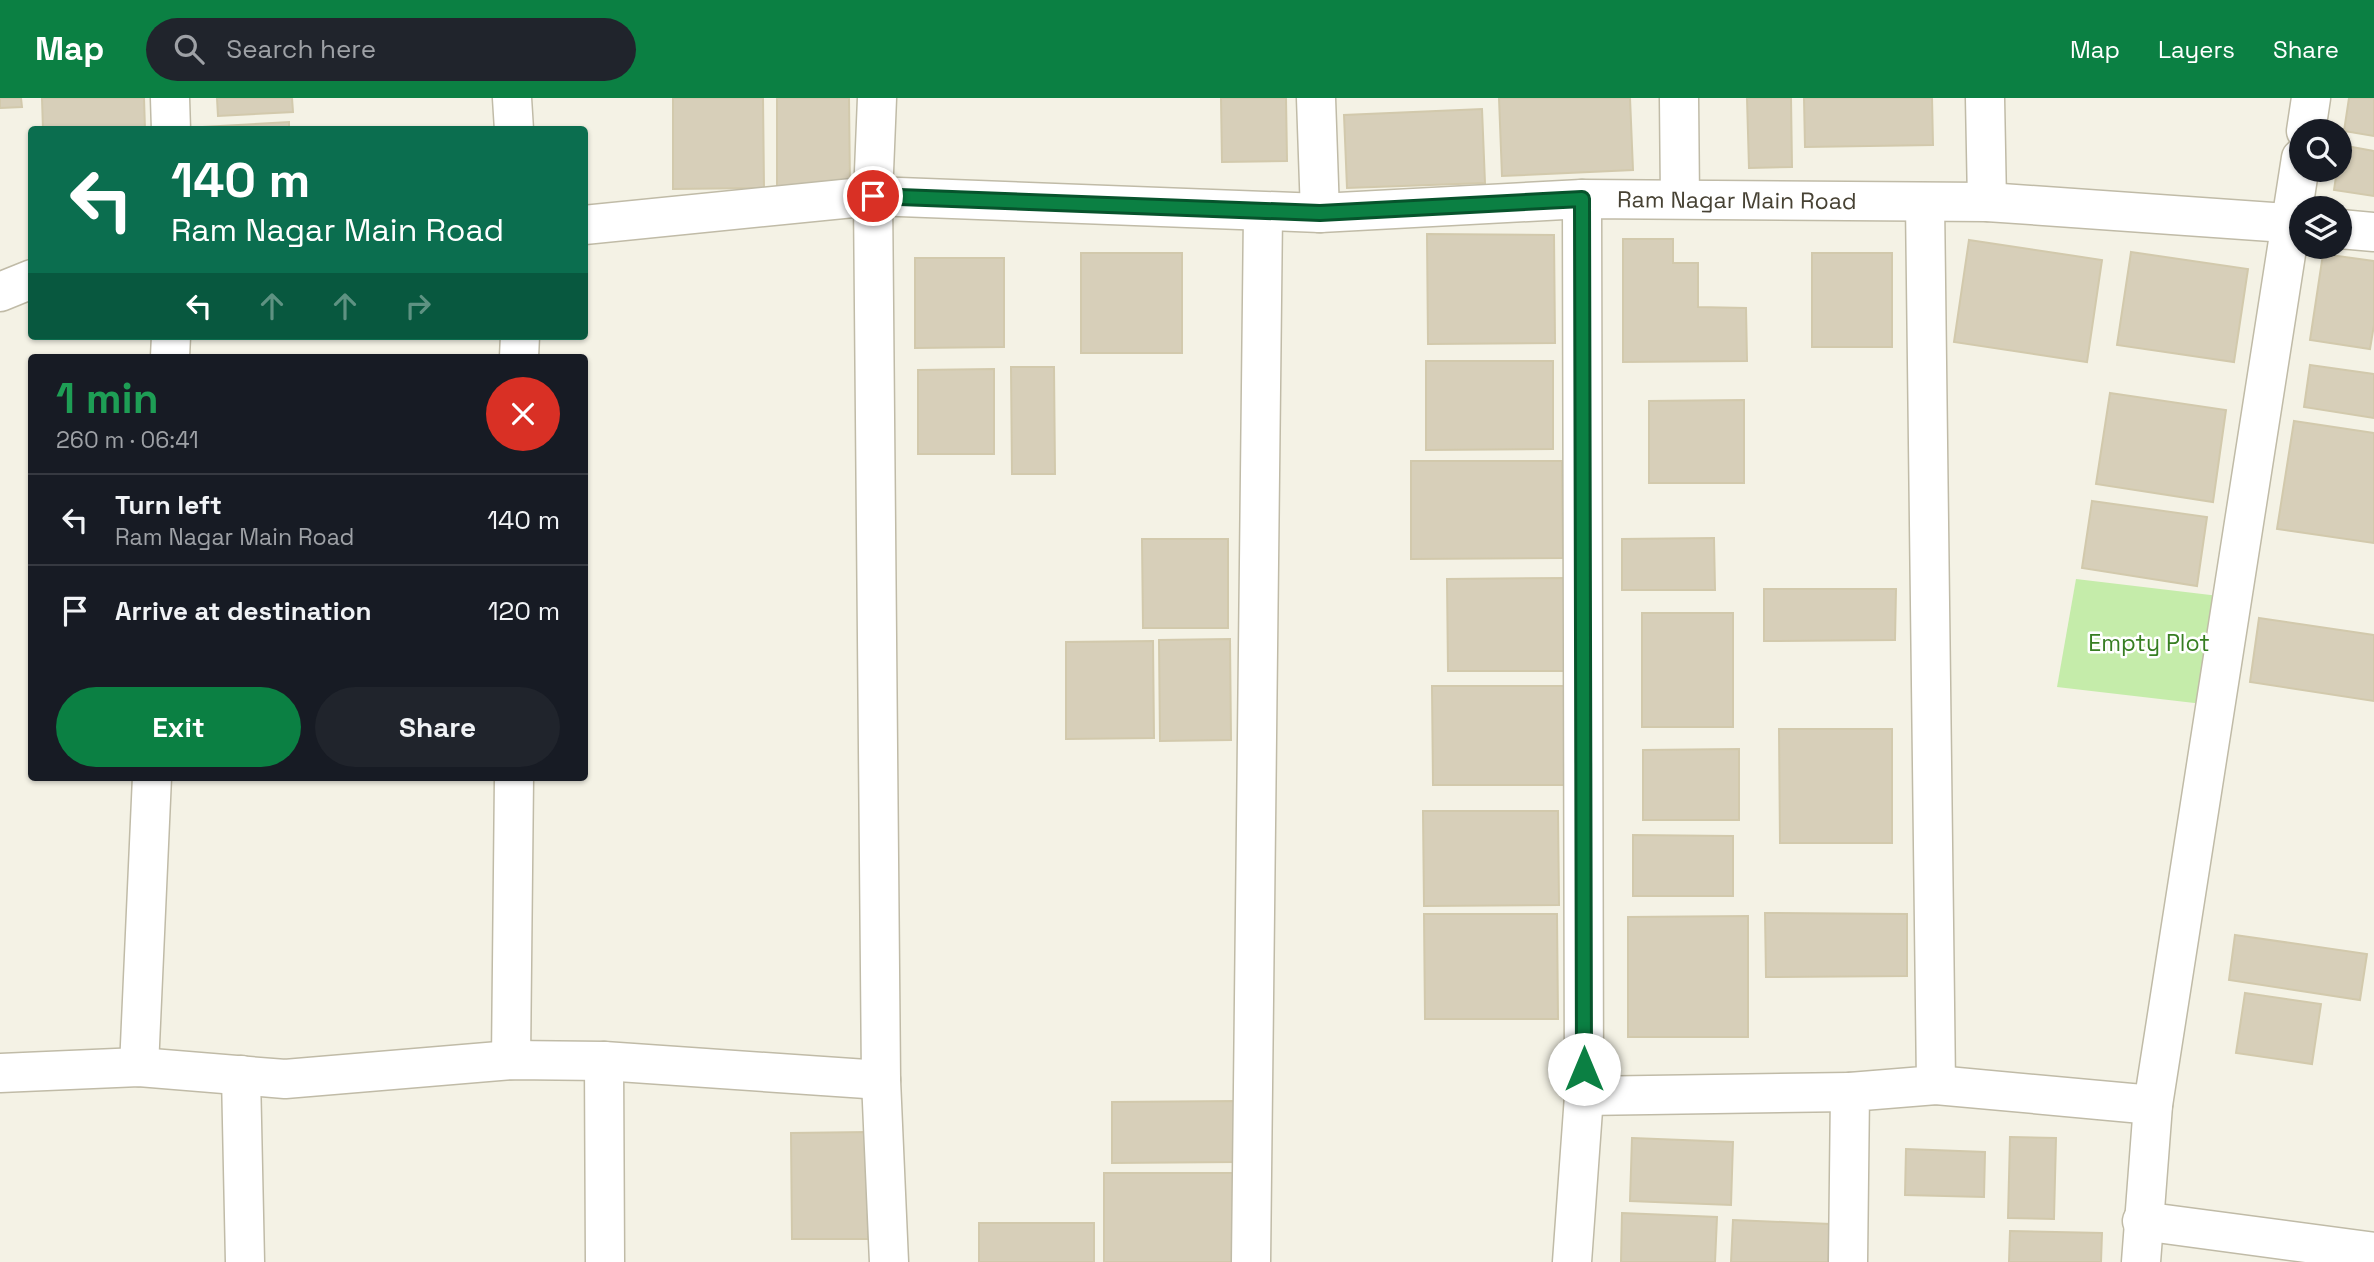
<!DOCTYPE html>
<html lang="en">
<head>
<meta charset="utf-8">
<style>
  :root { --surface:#171b24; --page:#20242c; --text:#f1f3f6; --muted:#9ea1a6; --line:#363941; --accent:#0b8043 }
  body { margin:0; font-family:"Space Grotesk",sans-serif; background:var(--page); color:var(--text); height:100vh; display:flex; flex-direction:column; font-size:26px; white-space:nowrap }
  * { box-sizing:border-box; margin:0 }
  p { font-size:23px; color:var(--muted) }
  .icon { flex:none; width:38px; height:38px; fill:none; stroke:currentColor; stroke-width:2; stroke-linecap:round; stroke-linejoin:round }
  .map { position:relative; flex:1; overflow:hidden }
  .details { position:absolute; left:28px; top:256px; width:560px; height:427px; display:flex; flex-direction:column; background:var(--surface); border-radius:7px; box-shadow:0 2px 5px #0004 }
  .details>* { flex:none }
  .top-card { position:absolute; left:28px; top:28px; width:560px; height:214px; border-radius:7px; box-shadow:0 2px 5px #0004; background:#0b6e4f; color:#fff; overflow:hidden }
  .buttons { position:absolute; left:2289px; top:21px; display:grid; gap:14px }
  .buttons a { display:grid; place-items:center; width:63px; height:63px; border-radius:50%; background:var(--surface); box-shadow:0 2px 5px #0004; font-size:35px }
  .pin { position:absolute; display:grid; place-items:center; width:60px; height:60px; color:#fff; margin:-30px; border:4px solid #fff; border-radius:50%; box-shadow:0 2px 7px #0007 }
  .me { position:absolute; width:77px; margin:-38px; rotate:0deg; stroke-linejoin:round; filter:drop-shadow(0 0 5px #0008) }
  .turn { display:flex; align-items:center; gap:24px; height:147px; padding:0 28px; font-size:32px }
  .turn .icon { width:91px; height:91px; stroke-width:2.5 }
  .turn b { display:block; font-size:49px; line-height:60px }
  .lanes { display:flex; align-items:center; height:66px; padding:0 28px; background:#0003; justify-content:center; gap:35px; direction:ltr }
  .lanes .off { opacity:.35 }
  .round { display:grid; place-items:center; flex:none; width:74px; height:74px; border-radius:37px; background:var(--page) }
  .summary { display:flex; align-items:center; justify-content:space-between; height:119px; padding:0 28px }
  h1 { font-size:42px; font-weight:700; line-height:52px; color:#1e9e55 }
  .action { display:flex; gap:14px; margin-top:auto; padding:14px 28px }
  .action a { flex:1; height:80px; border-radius:42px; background:var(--accent); color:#fff; font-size:28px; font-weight:700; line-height:80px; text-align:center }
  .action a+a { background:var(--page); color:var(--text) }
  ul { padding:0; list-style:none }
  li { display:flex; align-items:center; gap:21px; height:91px; padding:0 28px; border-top:2px solid var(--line) }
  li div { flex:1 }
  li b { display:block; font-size:26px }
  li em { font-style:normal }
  header { display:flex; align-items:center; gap:42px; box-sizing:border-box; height:98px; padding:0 35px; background:var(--accent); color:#fff }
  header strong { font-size:33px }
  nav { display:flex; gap:38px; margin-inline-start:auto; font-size:24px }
  .search { width:490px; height:63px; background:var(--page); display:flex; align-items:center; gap:18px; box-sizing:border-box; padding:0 24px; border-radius:38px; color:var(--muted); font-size:26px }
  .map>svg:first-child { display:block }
  .green { fill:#c5ecaa }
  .building { fill:#d7cfb9; stroke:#d2c9ac; stroke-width:2 }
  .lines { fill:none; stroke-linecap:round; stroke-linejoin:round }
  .minor-casing { stroke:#c0bba7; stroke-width:41 }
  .minor { stroke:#fff; stroke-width:38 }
  .route-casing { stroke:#07532c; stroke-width:18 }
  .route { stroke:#0b8043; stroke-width:12 }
  .labels { text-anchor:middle; stroke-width:5; stroke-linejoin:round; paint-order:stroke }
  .street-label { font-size:23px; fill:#474234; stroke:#fff }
  .park-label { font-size:23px; fill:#377e22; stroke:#fff }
</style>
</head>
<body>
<header>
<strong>Map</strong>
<div class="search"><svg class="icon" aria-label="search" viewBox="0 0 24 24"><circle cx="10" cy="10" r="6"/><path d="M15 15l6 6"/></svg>Search here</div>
<nav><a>Map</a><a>Layers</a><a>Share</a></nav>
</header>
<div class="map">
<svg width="2374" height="1164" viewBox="0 0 2374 1164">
  <rect width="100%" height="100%" fill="#f4f2e5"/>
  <path class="green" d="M 2076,481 L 2219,498 L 2203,606 L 2057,589 Z"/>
  <path class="building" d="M 0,0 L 21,0 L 22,9 L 0,10 Z
    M 42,0 L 144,0 L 145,32 L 43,32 Z
    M 217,0 L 292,0 L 293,14 L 218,18 Z
    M 673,0 L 763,0 L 764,90 L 673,91 Z
    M 777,0 L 849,0 L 850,89 L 777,88 Z
    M 1221,0 L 1286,0 L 1287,63 L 1222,64 Z
    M 1499,0 L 1630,0 L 1633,72 L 1502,78 Z
    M 1747,0 L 1791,0 L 1792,69 L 1749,70 Z
    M 1804,0 L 1932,0 L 1933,47 L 1805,49 Z
    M 2349,0 L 2374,0 L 2374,38 L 2344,33 Z
    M 1482,11 L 1485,85 L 1347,90 L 1344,17 Z
    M 289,24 L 289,32 L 203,32 L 203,29 Z
    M 2341,47 L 2374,53 L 2374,98 L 2334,92 L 2337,72 L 2340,72 Z
    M 1427,136 L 1554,137 L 1555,245 L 1428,246 Z
    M 1623,141 L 1673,141 L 1673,165 L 1698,165 L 1698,209 L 1746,210 L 1747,263 L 1623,264 Z
    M 1969,142 L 2102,162 L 2087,264 L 1954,244 Z
    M 2131,154 L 2248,171 L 2234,264 L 2117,247 Z
    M 1081,155 L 1182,155 L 1182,255 L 1081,255 Z
    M 1812,155 L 1892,155 L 1892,249 L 1812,249 Z
    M 2323,156 L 2374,163 L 2374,227 L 2370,251 L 2310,242 Z
    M 915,160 L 1004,160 L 1004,249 L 915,250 Z
    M 1426,263 L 1553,263 L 1553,351 L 1426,352 Z
    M 2310,267 L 2374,276 L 2374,320 L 2304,309 Z
    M 1011,269 L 1054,269 L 1055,376 L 1012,376 Z
    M 994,271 L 994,356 L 918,356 L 918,272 Z
    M 2110,295 L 2226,312 L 2213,404 L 2096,386 Z
    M 1744,302 L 1744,385 L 1649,385 L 1649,303 Z
    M 2294,323 L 2374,335 L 2374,445 L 2277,431 Z
    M 1411,363 L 1562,363 L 1563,460 L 1411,461 Z
    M 2092,403 L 2207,419 L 2197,488 L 2082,470 Z
    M 1714,440 L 1715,492 L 1622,492 L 1622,441 Z
    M 1142,441 L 1228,441 L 1228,530 L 1143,530 Z
    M 1567,480 L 1568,573 L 1448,573 L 1447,481 Z
    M 1764,491 L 1896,491 L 1895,542 L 1764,543 Z
    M 1642,515 L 1733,515 L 1733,629 L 1642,629 Z
    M 2259,520 L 2374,537 L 2374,603 L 2250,584 Z
    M 1230,541 L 1231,642 L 1160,643 L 1159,542 Z
    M 1153,543 L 1154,640 L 1066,641 L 1066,544 Z
    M 1432,588 L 1567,588 L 1567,687 L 1433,687 Z
    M 1779,631 L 1892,631 L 1892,745 L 1780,745 Z
    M 1739,651 L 1739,722 L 1643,722 L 1643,652 Z
    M 1423,713 L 1558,713 L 1559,807 L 1424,808 Z
    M 1633,737 L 1733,738 L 1733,798 L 1633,798 Z
    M 1765,815 L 1907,816 L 1907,878 L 1766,879 Z
    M 1424,816 L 1557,816 L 1558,921 L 1425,921 Z
    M 1748,818 L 1748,939 L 1628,939 L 1628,819 Z
    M 2235,837 L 2367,856 L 2360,902 L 2229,882 Z
    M 2245,895 L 2321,906 L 2312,966 L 2236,955 Z
    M 1235,1003 L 1235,1064 L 1112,1065 L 1112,1004 Z
    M 867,1034 L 868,1141 L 792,1141 L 791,1035 Z
    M 2010,1039 L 2056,1040 L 2054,1121 L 2008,1120 Z
    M 1632,1040 L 1733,1044 L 1731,1107 L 1630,1103 Z
    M 1906,1051 L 1985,1054 L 1984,1099 L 1905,1097 Z
    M 1104,1075 L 1238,1075 L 1238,1164 L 1104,1164 Z
    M 1622,1115 L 1717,1119 L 1715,1164 L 1621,1164 Z
    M 1733,1122 L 1830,1126 L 1828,1164 L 1731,1164 Z
    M 979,1125 L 1094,1125 L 1094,1164 L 979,1164 Z
    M 2010,1133 L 2102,1135 L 2101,1164 L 2009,1164 Z"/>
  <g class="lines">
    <defs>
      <g id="minor">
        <path d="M 170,0 L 171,32"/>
        <path d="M 512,0 L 514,32"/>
        <path d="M 877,0 L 873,98 L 881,982 L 889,1164"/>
        <path d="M 1316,0 L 1320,115"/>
        <path d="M 1679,0 L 1680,101"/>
        <path d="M 1985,0 L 1987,104"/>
        <path d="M 2306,33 L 2311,0"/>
        <path id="s1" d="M 584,127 L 873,98 L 1320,115 L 1582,101 L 1987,104 L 2301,126"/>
        <path d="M 2340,131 L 2374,134"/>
        <path d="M 0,194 L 32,181"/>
        <path d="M 170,259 L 171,238"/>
        <path d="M 519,259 L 520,238"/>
        <path d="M 511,962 L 514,679"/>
        <path d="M 604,963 L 605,1164"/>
        <path d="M 139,969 L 152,679"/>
        <path d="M 0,975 L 139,969 L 285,981 L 511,962 L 604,963 L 881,982"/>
        <path d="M 241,977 L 245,1164"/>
        <path d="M 1936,987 L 2153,1007"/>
        <path d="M 1584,998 L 1850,994"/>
        <path d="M 2142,1123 L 2374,1154"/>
        <path d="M 1251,1164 L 1263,115"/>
        <path d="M 1572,1164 L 1584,998 L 1582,101"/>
        <path d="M 1848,1164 L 1850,994 L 1936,987 L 1925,104"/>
        <path d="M 2141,1164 L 2153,1007 L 2301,60"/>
      </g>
    </defs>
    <use href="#minor" class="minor-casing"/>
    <use href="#minor" class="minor"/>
  </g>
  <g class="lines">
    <defs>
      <path id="route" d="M 873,98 L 1320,115 L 1582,101 L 1584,971"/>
    </defs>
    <use href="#route" class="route-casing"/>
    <use href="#route" class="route"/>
  </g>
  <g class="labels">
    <g class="street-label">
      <text dy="8" stroke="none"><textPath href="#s1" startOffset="1155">Ram Nagar Main Road</textPath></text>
    </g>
    <g class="park-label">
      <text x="2149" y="553">Empty Plot</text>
    </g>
  </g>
</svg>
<div class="buttons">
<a><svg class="icon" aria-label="search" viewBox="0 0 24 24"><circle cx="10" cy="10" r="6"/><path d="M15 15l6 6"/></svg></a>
<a><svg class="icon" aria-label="layers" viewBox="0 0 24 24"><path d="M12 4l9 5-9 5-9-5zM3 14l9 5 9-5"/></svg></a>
</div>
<div class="pin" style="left:873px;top:98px;background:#d93025"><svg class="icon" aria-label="arrive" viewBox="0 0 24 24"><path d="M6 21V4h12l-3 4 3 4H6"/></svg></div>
<svg class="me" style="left:1584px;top:971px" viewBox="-20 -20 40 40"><circle r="19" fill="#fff"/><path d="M0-13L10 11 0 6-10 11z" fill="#0b8043"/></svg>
<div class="top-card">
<div class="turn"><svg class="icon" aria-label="left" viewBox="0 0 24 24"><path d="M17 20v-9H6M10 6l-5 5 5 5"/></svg><div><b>140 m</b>Ram Nagar Main Road</div></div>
<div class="lanes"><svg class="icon" aria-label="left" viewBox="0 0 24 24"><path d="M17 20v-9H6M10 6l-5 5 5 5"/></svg><svg class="icon off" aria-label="ahead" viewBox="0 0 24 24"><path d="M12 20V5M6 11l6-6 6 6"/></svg><svg class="icon off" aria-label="ahead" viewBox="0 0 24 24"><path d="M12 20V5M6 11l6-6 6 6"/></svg><svg class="icon off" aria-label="right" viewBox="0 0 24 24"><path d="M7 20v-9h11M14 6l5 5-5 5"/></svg></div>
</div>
<section class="details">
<div class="summary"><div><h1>1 min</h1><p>260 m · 06:41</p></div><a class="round" style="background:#d93025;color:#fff"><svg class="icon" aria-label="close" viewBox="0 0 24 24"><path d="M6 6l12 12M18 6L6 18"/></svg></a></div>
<ul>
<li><svg class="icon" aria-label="left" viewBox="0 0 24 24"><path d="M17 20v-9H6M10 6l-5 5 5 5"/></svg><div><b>Turn left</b><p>Ram Nagar Main Road</p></div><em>140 m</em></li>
<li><svg class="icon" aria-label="arrive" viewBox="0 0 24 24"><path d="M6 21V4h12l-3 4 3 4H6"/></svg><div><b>Arrive at destination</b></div><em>120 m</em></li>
</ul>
<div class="action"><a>Exit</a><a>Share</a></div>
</section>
</div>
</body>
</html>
